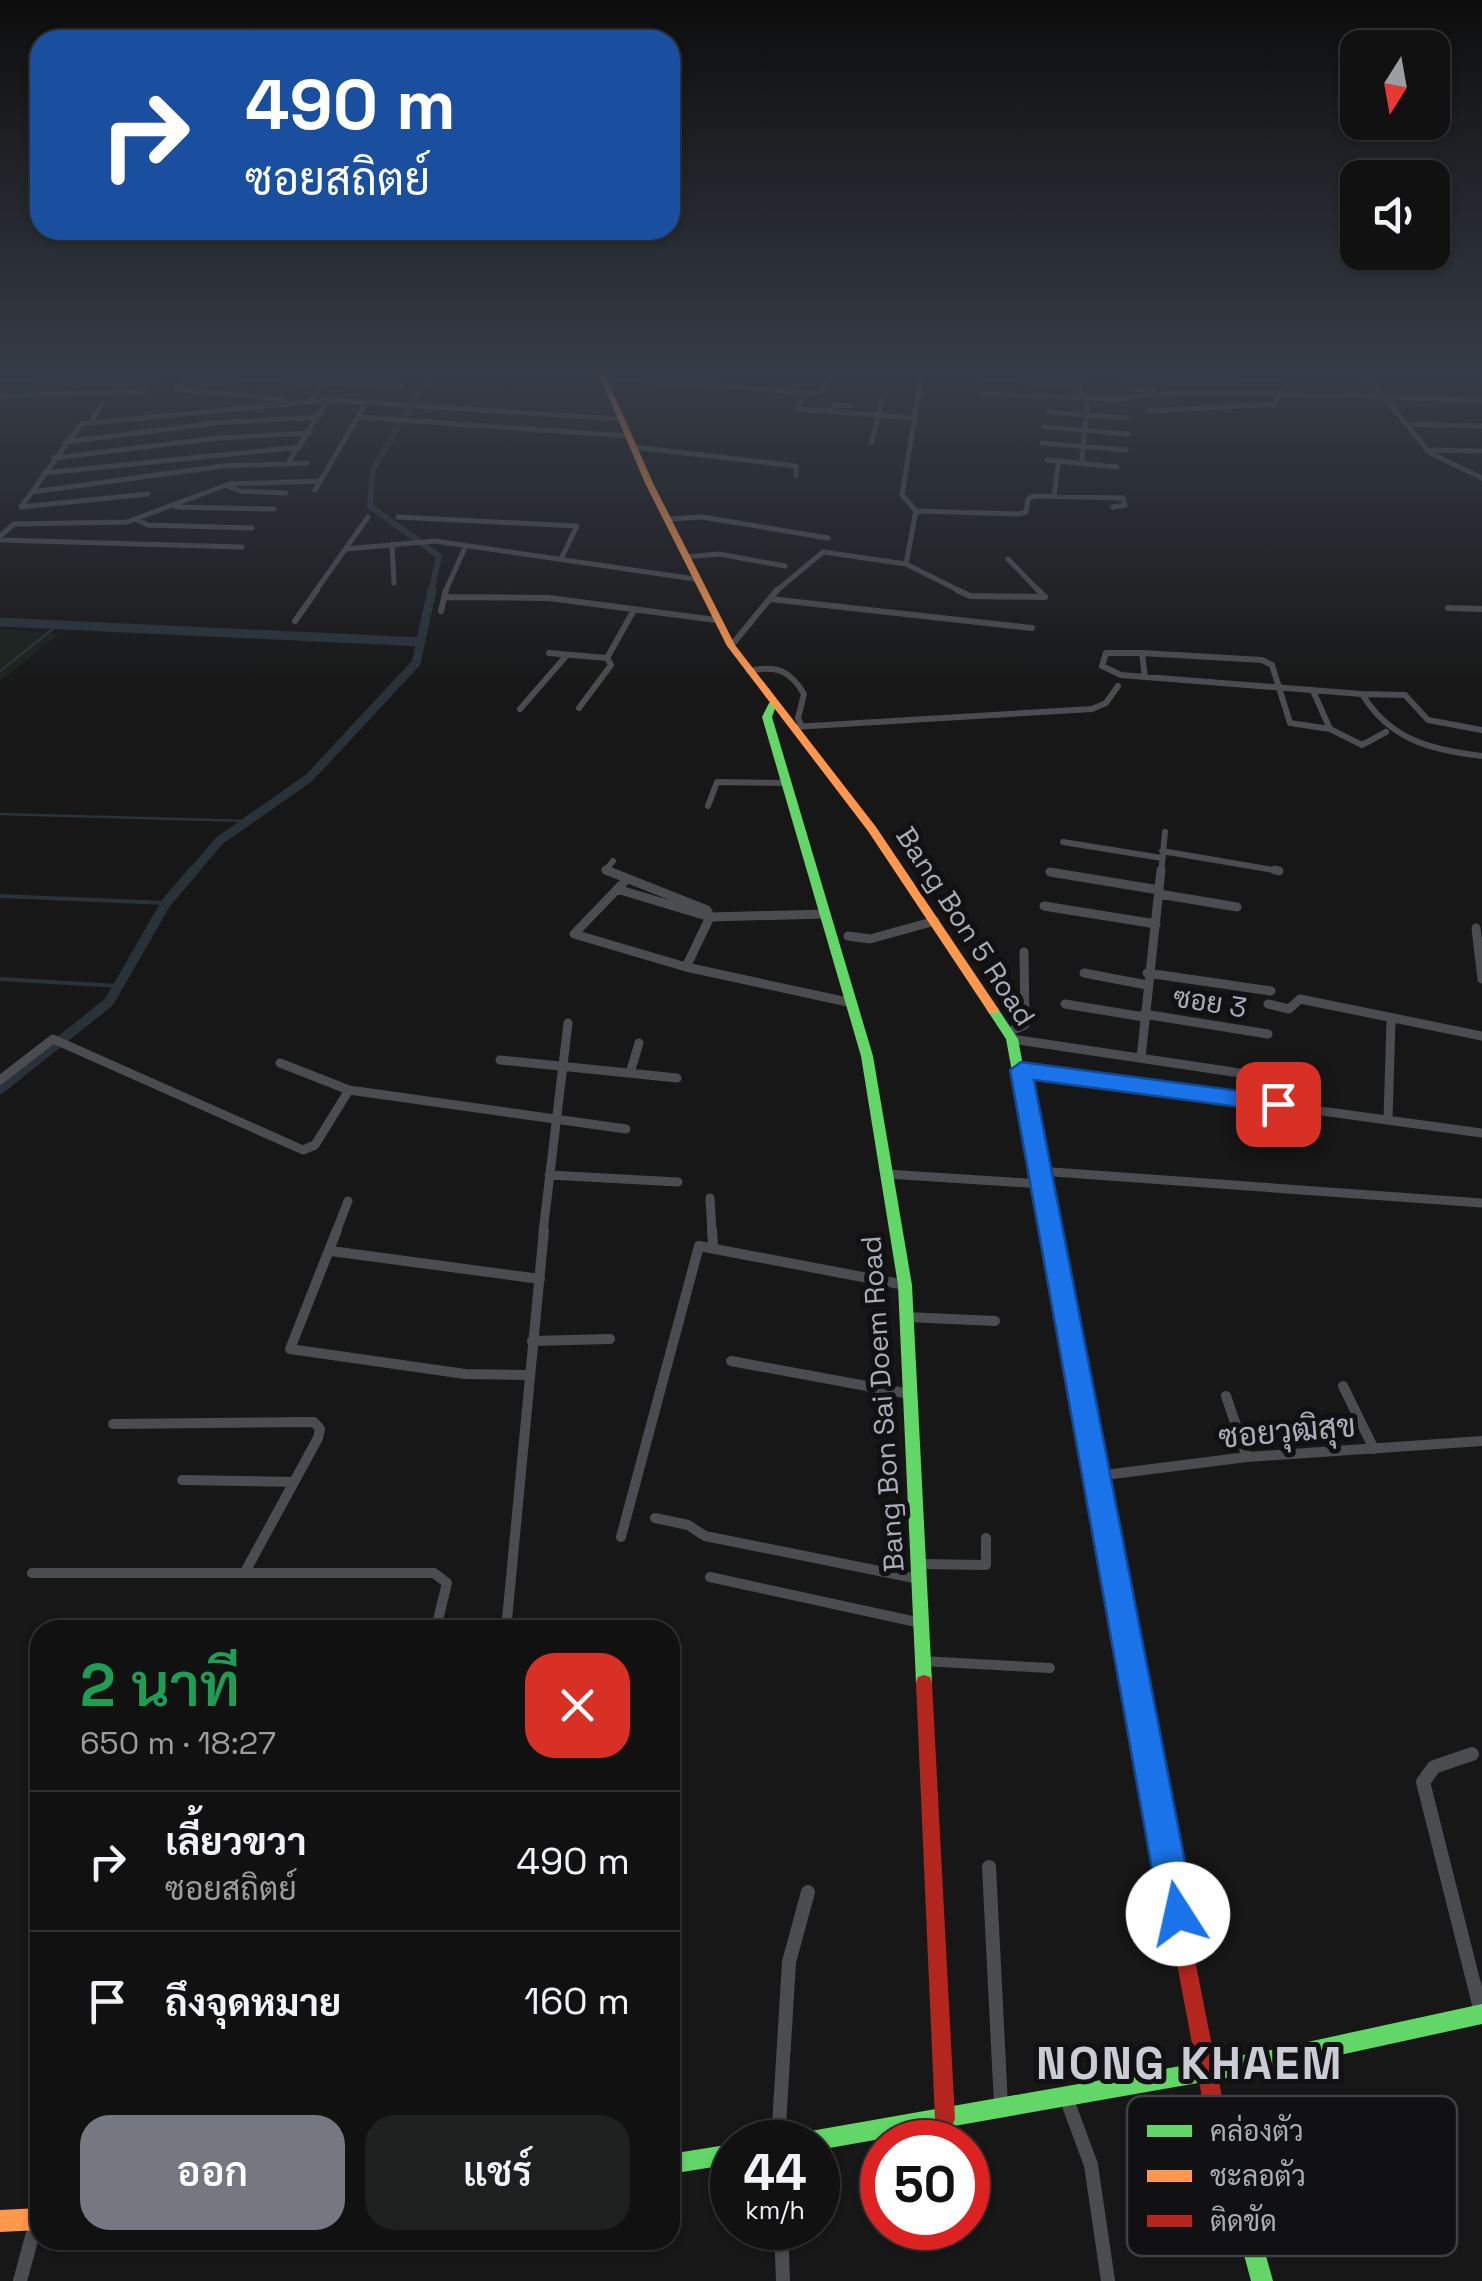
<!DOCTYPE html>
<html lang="th">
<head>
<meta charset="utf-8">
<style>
  :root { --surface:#111; --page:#1e1f1f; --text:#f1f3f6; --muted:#9c9d9f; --line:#303131; --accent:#757880 }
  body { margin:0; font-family:"Space Grotesk",Sarabun,sans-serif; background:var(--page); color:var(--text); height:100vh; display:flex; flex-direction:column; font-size:38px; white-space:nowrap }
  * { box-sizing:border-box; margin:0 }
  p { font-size:32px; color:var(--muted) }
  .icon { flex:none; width:55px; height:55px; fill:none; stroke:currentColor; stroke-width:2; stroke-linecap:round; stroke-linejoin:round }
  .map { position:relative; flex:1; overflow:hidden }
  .details { position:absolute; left:30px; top:1620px; width:650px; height:630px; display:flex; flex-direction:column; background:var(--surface); border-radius:30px; box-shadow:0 2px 8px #0004,0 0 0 2px var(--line) }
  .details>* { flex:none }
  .hud { position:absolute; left:30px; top:30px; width:650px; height:210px; border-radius:30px; box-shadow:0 2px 8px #0004,0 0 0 2px var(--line); background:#1a4fa0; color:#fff; overflow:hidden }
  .needle { width:65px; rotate:191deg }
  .buttons { position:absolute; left:1340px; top:30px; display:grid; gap:20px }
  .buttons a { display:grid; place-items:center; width:110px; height:110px; border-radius:20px; background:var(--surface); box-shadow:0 2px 8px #0004,0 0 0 2px var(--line); font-size:50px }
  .speed { position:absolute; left:710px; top:2120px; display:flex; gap:20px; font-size:50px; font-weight:700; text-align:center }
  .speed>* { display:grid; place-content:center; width:130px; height:130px; border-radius:50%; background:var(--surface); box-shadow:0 2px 8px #0004,0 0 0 2px var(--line); line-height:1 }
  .speed small { font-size:25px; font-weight:400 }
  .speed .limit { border:15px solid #d22; background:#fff; color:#111 }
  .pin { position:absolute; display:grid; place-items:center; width:85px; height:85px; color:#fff; margin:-42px; border-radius:20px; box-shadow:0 5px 15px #0006 }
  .me { position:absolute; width:110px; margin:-55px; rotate:350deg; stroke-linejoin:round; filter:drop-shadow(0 0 8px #0008) }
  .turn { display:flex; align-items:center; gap:35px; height:210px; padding:0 50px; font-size:45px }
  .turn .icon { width:130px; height:130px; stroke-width:2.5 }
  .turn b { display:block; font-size:70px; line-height:85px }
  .round { display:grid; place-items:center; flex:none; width:105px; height:105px; border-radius:30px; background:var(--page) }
  .head { display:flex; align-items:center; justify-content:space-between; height:170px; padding:0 50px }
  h1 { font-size:60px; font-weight:600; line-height:75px; color:#1e9e55 }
  .cta { display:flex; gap:20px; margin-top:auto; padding:20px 50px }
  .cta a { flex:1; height:115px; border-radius:30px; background:var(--accent); color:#fff; font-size:40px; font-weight:600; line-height:115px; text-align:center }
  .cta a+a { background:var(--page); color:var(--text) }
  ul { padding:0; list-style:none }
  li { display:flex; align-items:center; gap:30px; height:140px; padding:0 50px; border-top:2px solid var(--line) }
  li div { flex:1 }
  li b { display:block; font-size:38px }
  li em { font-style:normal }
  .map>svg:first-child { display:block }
  .green { fill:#1b211c }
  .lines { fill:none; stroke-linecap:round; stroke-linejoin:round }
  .stream-far1 { stroke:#2a3239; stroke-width:2.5 }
  .stream { stroke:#2a3239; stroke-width:4 }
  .canal-far2 { stroke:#2a3239; stroke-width:6 }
  .canal-far1 { stroke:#2a3239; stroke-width:9 }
  .canal { stroke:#2a3239; stroke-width:10 }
  .street-far4 { stroke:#4b4c50; stroke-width:5 }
  .street-far3 { stroke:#4b4c50; stroke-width:6 }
  .street-far2 { stroke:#4b4c50; stroke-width:9 }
  .street-far1 { stroke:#4b4c50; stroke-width:10 }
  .street { stroke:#4b4c50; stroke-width:14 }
  .fast { fill:#63d668; fill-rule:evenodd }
  .slow { fill:#ff974d; fill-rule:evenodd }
  .jam { fill:#b3261e; fill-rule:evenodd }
  .route { fill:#1a73e8; stroke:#114b97; stroke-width:2.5 }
  .labels { text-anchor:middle; stroke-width:10; stroke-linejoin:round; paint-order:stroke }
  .street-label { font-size:28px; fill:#a8adb8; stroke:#111113 }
  .near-street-label { font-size:32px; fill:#a8adb8; stroke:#111113 }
  .near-district-label { font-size:45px; font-weight:bold; letter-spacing:2.5px; fill:#c9ccd4; stroke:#111113 }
  .key { fill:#111113; stroke:#3e4045; stroke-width:2.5 }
  .key-label { font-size:28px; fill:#a8adb8 }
</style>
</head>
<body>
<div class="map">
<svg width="1482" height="2281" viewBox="0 0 1482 2281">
  <rect width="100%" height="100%" fill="#171717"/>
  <path class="green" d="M 0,628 L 59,634 L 0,681 Z"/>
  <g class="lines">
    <path class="stream-far1" d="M 0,671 L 59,624
      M 0,814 L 248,821"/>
    <path class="stream" d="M 0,896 L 166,903
      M 0,979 L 119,986"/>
    <path class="canal-far2" d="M 431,372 L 373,469 L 370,506 L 439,556 L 431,592"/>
    <path class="canal-far1" d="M 0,622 L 421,642
      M 192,873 L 219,841 L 309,778 L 416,663 L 432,590"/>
    <path class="canal" d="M 0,1089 L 109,1002 L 166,903 L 194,870"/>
    <path class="street-far4" d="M 237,372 L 270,374
      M 336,372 L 412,374
      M 1070,372 L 1087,403 L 1082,463
      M 1118,372 L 1120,376 L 1279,380
      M 1363,372 L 1430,453 L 1482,478
      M 604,378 L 816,393 L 824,389 L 830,372
      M 983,379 L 1081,384
      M 0,380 L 158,375
      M 1130,390 L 1155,391
      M 982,394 L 1115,399 L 1188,392 L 1283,393
      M 0,396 L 145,391
      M 803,396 L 798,409 L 914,418
      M 1383,397 L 1482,400
      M 285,400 L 176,389 L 190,377 L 403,386
      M 312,400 L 329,372
      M 1147,411 L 1276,404 L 1277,397 L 1286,395 L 1382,396
      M 830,412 L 834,405 L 852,406
      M 1048,412 L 1127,418
      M 359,417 L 628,436
      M 90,423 L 102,403
      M 1406,424 L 1482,426
      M 1045,427 L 1128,434
      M 65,442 L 216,423 L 319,417
      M 871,443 L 882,401
      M 1042,443 L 1126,450
      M 633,447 L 796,466 L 796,476
      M 1427,450 L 1482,451
      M 54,458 L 218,438 L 310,433
      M 1047,460 L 1117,467
      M 288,463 L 328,400
      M 44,473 L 300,447
      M 225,485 L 240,491 L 286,493
      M 315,490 L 363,408
      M 32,492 L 223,466 L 307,463
      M 148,494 L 21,507 L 81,424 L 328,400 L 620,419
      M 1054,496 L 1058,465
      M 176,507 L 274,509
      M 916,511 L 1019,514 L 1026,512 L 1028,499 L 1034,496 L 1123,498 L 1125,505 L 1113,507
      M 398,517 L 577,526 L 562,557
      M 668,519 L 702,517 L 828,538
      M 137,520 L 148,525 L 252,528
      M 0,536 L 14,524 L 127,522 L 229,484 L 321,481
      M 0,540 L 242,547
      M 392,544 L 394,583
      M 346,549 L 435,541 L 695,579
      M 685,557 L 719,554 L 785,566
      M 1008,559 L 1040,592
      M 906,564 L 916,511 L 902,495 L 922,372
      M 315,592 L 368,517
      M 445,592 L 464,550
      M 775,592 L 823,552 L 906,564 L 962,592"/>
    <path class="street-far3" d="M 957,590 L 970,596 L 1045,597
      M 1038,590 L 1045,597
      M 446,597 L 549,598 L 716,620
      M 770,599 L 1032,628
      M 1448,608 L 1482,609
      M 441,611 L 446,590
      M 295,621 L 317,590
      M 731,646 L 777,590
      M 549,653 L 607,658
      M 1142,653 L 1106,653 L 1102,666 L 1121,675 L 1362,694 C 1390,740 1431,750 1482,756
      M 749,671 C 776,665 790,670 804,694 L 798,718 L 802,727
      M 1145,677 L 1142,653 L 1262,660 L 1272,665 L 1290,723 L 1330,729 L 1362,745 L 1386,732
      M 1314,693 L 1330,729
      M 1362,694 L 1405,695 L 1428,720 L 1482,730
      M 579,708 L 611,665 L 607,658 L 634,610
      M 520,709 L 567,655
      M 793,727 L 1092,709 L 1106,703 L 1118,686
      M 708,806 L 717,782 L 787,783
      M 1063,842 L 1162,858
      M 1162,851 L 1279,871
      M 1050,872 L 1055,873
      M 610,873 L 605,871 L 613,861
      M 1161,873 L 1165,832"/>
    <path class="street-far2" d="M 606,870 L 707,910 L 710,917 L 686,967
      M 1275,870 L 1279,871
      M 1050,872 L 1159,890
      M 627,879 L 574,934 L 686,967 L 852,1003
      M 617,889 L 710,917 L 826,914
      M 1159,894 L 1237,907
      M 1044,906 L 1156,924
      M 1476,928 L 1482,979
      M 848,936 L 870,939 L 935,921
      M 1084,973 L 1147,985
      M 1147,973 L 1271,991
      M 1065,1004 L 1144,1017
      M 1268,1004 L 1289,1009 L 1300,999 L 1482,1036
      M 1144,1014 L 1268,1034
      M 1009,1032 L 1025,1025 L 1024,952
      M 1012,1039 L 1260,1076
      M 1141,1058 L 1161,870
      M 500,1060 L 677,1078
      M 280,1063 L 349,1090 L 626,1129
      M 1021,1070 L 1482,1133
      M 630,1073 L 639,1043
      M 0,1080 L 53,1039 L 303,1150 L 315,1145 L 349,1090
      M 1388,1119 L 1391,1021
      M 1039,1171 L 1482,1203
      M 887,1174 L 1042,1184
      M 549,1175 L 678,1182
      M 710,1198 L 712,1232
      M 336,1232 L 348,1201
      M 543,1232 L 568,1023"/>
    <path class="street-far1" d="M 337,1230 L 290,1349 L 465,1374 L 528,1375
      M 712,1230 L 713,1245
      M 331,1251 L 540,1279
      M 906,1317 L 995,1321
      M 532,1341 L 610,1339
      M 731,1361 L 910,1394
      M 1343,1386 L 1374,1449
      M 1226,1396 L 1247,1457
      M 113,1424 L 314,1422 L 320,1429 L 318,1438 L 245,1572
      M 1097,1476 L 1247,1457 L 1482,1441
      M 182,1480 L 294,1482
      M 655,1518 L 688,1525 L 705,1536 L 919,1579
      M 621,1537 L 699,1246 L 905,1285
      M 918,1564 L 986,1565 L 986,1538
      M 32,1573 L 434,1573 L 447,1583 L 437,1624 L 506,1627
      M 710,1577 L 921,1623
      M 506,1630 L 544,1230
      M 922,1661 L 1050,1668"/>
    <path class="street" d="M 1472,1754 L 1434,1767 L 1423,1782 L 1481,2012
      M 989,1867 L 1001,2105
      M 1067,2100 L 1091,2165 L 1108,2281
      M 778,2142 L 789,1962 L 808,1892
      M 781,2228 L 783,2281
      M 20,2281 L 36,2222"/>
    <path class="fast" d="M 773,700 L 777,703 L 772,717 L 873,1056 L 912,1285 L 932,1683 L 930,1689 L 924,1691 L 918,1689 L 916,1683 L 898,1285 L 861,1056 L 762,717 L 769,703 Z
      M 993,1006 L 997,1007 L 1018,1039 L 1139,1675 L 1137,1681 L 1131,1683 L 1125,1681 L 1123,1675 L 1006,1039 L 987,1010 Z
      M 1482,2004 L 1482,2024 L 1266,2071 L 818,2150 L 818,2142 L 795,2142 L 798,2135 L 805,2132 L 1266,2051 Z
      M 1212,2087 L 1219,2090 L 1222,2097 L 1273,2281 L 1251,2281 L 1202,2097 L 1205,2090 Z
      M 732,2144 L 732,2164 L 670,2174 L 670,2154 Z"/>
    <path class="slow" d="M 598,372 L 604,372 L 653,483 L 735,645 L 876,827 L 997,1007 L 999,1010 L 997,1013 L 989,1013 L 868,831 L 727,646 L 645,483 Z
      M 40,2208 L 40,2230 L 0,2232 L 0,2210 Z"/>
    <path class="jam" d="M 1131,1667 L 1137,1669 L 1139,1675 L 1222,2097 L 1219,2104 L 1212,2107 L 1205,2104 L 1202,2097 L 1123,1675 L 1125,1669 Z
      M 924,1675 L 930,1677 L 932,1683 L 955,2119 L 952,2126 L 945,2129 L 938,2126 L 935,2119 L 916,1683 L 918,1677 Z"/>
  </g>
  <linearGradient id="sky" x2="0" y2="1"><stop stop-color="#0d0d0d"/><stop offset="0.54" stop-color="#363c47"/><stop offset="1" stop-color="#363c47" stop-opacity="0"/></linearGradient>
  <rect width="1482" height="691" fill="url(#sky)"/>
  <path class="route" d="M 1021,1062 L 1278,1096 L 1289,1104 L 1278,1112 L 1034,1080 L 1195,1914 L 1190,1926 L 1178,1931 L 1165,1926 L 1160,1914 L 1010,1070 Z"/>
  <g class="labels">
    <g class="street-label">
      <text transform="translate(966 926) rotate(57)" y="10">Bang Bon 5 Road</text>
      <text transform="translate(1210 1002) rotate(9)" y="10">ซอย 3</text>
      <text transform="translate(882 1404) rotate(-94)" y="10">Bang Bon Sai Doem Road</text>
    </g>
    <g class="near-street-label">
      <text transform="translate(1287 1431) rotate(-5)" y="11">ซอยวุฒิสุข</text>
    </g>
    <g class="near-district-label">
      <text x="1190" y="2079">NONG KHAEM</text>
    </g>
  </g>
  <rect x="1127" y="2096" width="330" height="160" rx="15" class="key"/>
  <rect x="1147" y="2125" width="45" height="12" fill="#63d668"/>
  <rect x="1147" y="2170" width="45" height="12" fill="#ff974d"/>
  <rect x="1147" y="2215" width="45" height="12" fill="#b3261e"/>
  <g class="key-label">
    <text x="1210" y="2141">คล่องตัว</text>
    <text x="1210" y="2186">ชะลอตัว</text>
    <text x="1210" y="2231">ติดขัด</text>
  </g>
</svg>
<div class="buttons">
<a><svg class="needle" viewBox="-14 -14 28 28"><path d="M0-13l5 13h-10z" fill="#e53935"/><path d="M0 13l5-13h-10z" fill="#9c9d9f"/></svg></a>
<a><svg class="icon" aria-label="sound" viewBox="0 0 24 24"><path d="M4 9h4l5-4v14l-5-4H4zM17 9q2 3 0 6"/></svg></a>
</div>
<div class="speed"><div>44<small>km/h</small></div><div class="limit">50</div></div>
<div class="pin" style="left:1278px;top:1104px;background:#d93025"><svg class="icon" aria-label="arrive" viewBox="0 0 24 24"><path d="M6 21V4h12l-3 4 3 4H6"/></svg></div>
<svg class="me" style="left:1178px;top:1914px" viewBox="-20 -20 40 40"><circle r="19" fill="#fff"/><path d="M0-13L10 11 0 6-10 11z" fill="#1a73e8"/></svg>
<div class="hud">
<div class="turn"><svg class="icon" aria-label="right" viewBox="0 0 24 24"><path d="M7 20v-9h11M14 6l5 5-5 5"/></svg><div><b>490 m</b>ซอยสถิตย์</div></div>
</div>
<section class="details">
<div class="head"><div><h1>2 นาที</h1><p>650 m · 18:27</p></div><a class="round" style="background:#d93025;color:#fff"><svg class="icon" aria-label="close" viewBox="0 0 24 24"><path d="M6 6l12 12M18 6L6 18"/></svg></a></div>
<ul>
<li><svg class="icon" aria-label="right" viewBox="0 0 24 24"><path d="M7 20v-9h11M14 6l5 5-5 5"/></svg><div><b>เลี้ยวขวา</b><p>ซอยสถิตย์</p></div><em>490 m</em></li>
<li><svg class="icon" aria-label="arrive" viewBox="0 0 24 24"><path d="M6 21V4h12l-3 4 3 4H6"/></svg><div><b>ถึงจุดหมาย</b></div><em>160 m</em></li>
</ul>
<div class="cta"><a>ออก</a><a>แชร์</a></div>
</section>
</div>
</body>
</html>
